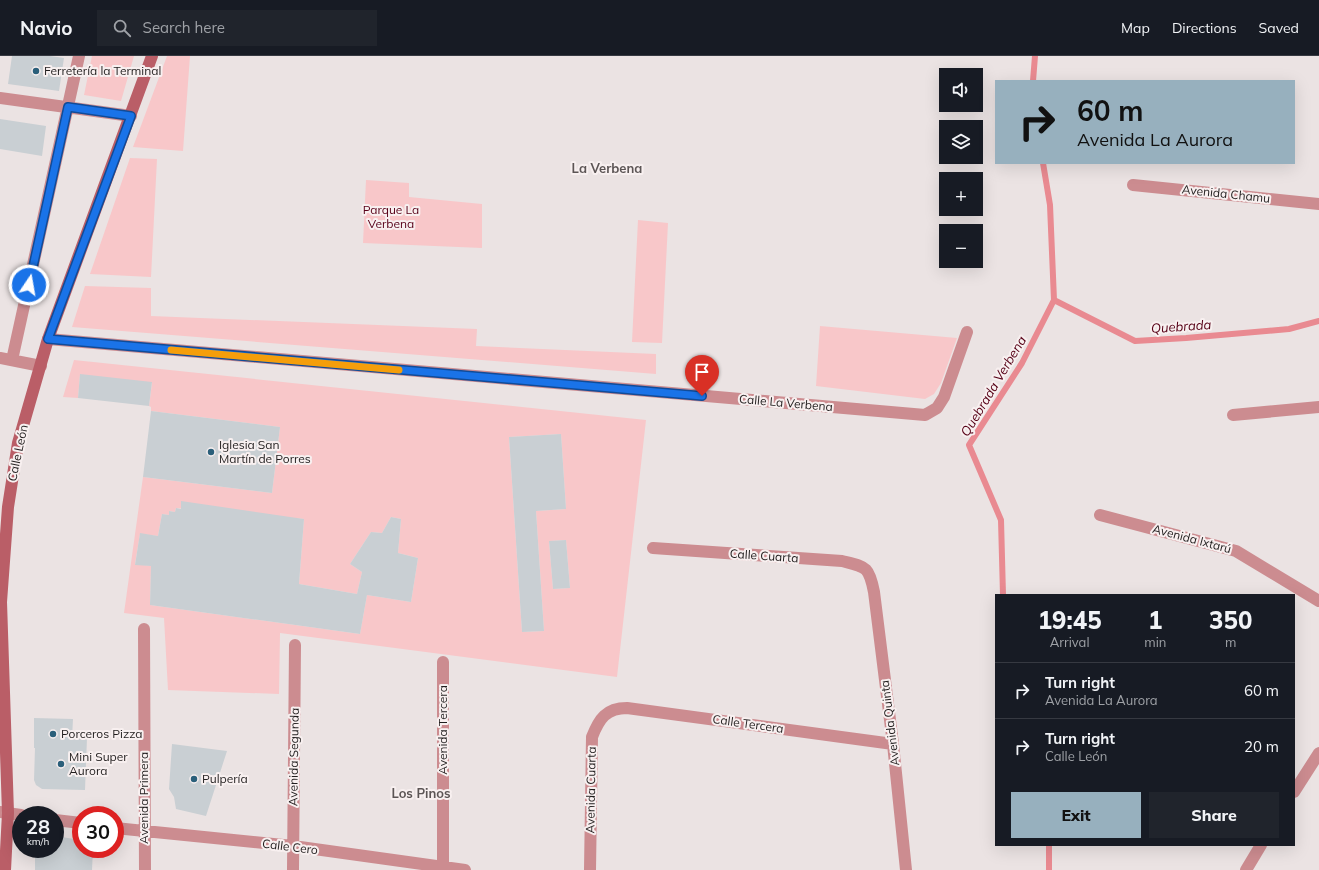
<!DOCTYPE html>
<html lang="en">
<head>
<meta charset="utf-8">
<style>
  :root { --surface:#171b24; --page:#20242c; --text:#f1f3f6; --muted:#9ea1a6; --line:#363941; --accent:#97b0be }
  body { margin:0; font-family:Mulish,sans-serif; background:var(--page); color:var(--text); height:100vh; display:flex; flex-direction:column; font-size:15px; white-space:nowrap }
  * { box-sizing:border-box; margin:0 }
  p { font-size:13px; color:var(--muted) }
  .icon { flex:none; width:22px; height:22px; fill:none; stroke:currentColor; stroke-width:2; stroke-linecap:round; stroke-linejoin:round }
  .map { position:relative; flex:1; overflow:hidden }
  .sheet { position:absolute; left:995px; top:538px; width:300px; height:252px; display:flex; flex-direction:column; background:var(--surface); border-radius:0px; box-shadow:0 4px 16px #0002 }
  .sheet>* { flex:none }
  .hud { position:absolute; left:995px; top:24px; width:300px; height:84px; border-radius:0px; box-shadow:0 4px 16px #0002; background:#97b0be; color:#111; overflow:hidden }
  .fabs { position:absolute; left:939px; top:12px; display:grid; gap:8px }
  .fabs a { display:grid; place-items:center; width:44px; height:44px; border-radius:0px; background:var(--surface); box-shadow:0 4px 16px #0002; font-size:20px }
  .speed { position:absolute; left:12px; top:750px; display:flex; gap:8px; font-size:20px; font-weight:700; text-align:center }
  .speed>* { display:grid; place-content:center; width:52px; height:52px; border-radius:50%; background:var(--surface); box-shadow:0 4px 16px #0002; line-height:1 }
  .speed small { font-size:10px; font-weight:400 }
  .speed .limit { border:6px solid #d22; background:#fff; color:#111 }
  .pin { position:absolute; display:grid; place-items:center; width:34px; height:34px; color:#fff; margin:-41px -17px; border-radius:50% 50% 50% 0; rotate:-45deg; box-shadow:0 0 4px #0007 }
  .pin .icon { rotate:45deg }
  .me { position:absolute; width:44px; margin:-22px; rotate:12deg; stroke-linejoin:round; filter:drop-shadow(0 0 3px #0008) }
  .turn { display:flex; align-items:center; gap:14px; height:84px; padding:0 16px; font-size:18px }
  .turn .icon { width:52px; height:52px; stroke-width:2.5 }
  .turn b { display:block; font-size:28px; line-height:34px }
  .eta { display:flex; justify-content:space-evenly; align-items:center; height:68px; text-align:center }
  .eta b { font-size:24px; font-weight:800; line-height:28px }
  .button { display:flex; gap:8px; margin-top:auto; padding:8px 16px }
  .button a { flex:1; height:46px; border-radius:0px; background:var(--accent); color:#111; font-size:16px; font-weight:800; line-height:46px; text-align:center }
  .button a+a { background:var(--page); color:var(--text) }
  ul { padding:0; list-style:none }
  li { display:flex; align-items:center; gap:12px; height:56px; padding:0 16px; border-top:1px solid var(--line) }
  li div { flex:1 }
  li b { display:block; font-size:15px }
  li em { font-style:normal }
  header { display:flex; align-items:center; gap:24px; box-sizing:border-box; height:56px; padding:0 20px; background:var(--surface); border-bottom:1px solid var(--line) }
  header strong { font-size:19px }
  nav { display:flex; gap:22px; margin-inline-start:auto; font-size:14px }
  .search { width:280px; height:36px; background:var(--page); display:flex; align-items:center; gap:10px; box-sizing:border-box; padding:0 14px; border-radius:0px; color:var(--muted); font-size:15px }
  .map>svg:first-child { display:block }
  .green { fill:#f8c7c9; fill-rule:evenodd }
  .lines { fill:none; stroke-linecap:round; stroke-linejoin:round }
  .stream { stroke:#e98a91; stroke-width:6 }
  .building { fill:#c9cfd3 }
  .street { stroke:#cc8c90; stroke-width:12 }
  .secondary { stroke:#ba5e67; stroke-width:12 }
  .route-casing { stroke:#114b97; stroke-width:10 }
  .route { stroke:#1a73e8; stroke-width:7 }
  .slow { stroke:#f59e0b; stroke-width:7 }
  .poi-dot { fill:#2a5f7a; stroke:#f8f0f0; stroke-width:1.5 }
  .labels { text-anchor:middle; stroke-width:4; stroke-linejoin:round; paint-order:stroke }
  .poi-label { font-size:12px; fill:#201d1d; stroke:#f8f0f0; text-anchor:start }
  .street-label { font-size:12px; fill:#201d1d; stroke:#f8f0f0 }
  .park-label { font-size:12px; fill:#580018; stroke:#f8f0f0 }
  .neighbourhood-label { font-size:13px; font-weight:bold; fill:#5c5555; stroke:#f8f0f0 }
  .water-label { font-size:13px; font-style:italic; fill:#560016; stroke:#f8f0f0 }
</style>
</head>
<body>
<header>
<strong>Navio</strong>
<div class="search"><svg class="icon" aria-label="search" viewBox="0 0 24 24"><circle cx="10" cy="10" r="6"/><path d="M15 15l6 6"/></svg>Search here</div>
<nav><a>Map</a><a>Directions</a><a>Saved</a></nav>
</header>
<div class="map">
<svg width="1319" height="814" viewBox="0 0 1319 814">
  <rect width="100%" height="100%" fill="#ebe3e3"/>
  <path class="green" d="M 92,0 L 134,0 L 121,45 L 84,39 Z
    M 167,0 L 190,0 L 183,95 L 133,91 Z
    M 130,102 L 157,103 L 151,221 L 90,218 Z
    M 366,124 L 409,127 L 409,141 L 482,148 L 482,192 L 363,187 Z
    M 638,164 L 668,167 L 662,287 L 632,286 Z
    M 85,230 L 151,232 L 151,260 L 477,273 L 476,290 L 656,298 L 656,318 L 72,271 Z
    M 820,270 L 957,282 L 941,327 L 934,338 L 925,343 L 816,330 Z
    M 74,304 L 646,364 L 617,621 L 280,577 L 279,638 L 168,634 L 164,562 L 124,557 L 143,421 L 272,437 L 280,371 L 151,355 L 151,351 L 149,350 L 152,327 L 80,319 L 78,342 L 63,341 ZM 561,378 L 566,453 L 536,455 L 544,575 L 522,576 L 509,381 ZM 176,452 L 304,463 L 299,528 L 357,538 L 362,516 L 350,508 L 371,476 L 382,477 L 391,461 L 401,463 L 398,497 L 418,502 L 411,546 L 367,539 L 360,578 L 150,549 L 151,510 L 135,508 L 140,478 L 158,480 L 162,458 L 169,459 L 169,455 L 175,456 ZM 566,484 L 570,532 L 553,533 L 549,485 Z"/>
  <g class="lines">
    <path class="stream" d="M 1033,25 L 1035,0
      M 1054,244 L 1135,285 L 1186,282 L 1289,273 L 1319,265
      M 1003,539 L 1001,464 L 969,389 L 1022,307 L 1054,244 L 1050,149 L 1043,107
      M 1049,789 L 1049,814"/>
  </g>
  <path class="building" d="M 12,0 L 50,0 L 64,2 L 59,35 L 8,28 Z
    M 0,63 L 46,70 L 42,100 L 0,93 Z
    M 80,318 L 152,326 L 149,350 L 78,342 Z
    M 151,355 L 280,371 L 272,437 L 143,421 Z
    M 561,378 L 566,453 L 536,455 L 544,575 L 522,576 L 509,381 Z
    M 181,445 L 304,463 L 299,528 L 357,538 L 362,516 L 350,508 L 371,476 L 382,477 L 391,461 L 401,463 L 398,497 L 418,502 L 411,546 L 367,539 L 360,578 L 150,549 L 151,510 L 135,509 L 140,477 L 158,480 L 162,458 L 169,459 L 169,455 L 175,456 L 176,452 L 181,453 Z
    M 566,484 L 570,532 L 553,533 L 549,485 Z
    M 34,662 L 73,663 L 72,682 L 87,682 L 85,734 L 42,733 L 36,729 L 34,724 L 35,692 L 34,692 Z
    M 172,688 L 227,695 L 206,760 L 176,753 L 174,741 L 169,733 Z
    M 55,780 L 81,784 L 81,793 L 93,793 L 92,814 L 35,814 L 35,793 L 55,793 Z"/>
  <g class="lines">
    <path class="street" d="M 0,42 L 131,60
      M 1133,129 L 1319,148
      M 48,283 L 925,359 L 937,352 L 944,341 L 967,276
      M 0,302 L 41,310
      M 12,304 L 79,0
      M 1233,359 L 1319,351
      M 1100,459 L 1236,495 L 1319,545
      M 653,492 L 842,505 C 866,511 869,510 874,536 L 893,688 L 906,814
      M 144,573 L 145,814
      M 443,606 L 443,814
      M 1294,736 L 1319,697
      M 0,756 L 21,759
      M 55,764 L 81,767
      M 115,772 L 293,790 L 465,814
      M 293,814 L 295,589
      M 590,814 L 592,681 C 599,663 606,652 627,652 L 893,688
      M 1246,814 L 1261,789"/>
    <path class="secondary" d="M 5,814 L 8,757 L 1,546 L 8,451 L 18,387 L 48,283 L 152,0"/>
  </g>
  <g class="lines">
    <defs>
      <path id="route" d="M 29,229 L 68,51 L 131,60 L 48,283 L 702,340"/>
    </defs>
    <use href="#route" class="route-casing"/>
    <use href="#route" class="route"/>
    <path class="slow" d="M 171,294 L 399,314"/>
  </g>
  <g class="poi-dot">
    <circle cx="36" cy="15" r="4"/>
    <circle cx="211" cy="396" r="4"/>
    <circle cx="53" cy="678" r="4"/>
    <circle cx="61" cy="708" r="4"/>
    <circle cx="194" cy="723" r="4"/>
  </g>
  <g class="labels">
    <g class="poi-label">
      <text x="44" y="19">Ferretería la Terminal</text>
      <text x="219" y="393">Iglesia San<tspan x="219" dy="14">Martín de Porres</tspan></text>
      <text x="61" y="682">Porceros Pizza</text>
      <text x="69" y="705">Mini Super<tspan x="69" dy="14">Aurora</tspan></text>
      <text x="202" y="727">Pulpería</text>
    </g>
    <g class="street-label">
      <text transform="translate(1226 138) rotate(6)" y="4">Avenida Chamu</text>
      <text transform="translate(786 347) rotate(5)" y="4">Calle La Verbena</text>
      <text transform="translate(18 397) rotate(-78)" y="4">Calle León</text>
      <text transform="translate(1192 483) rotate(15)" y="4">Avenida Ixtarú</text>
      <text transform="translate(764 500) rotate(4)" y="4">Calle Cuarta</text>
      <text transform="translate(890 667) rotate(-97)" y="4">Avenida Quinta</text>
      <text transform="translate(748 668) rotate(8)" y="4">Calle Tercera</text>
      <text transform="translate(443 674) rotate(-90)" y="4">Avenida Tercera</text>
      <text transform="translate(294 701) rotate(-89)" y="4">Avenida Segunda</text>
      <text transform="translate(591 734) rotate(-89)" y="4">Avenida Cuarta</text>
      <text transform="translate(144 742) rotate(-90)" y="4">Avenida Primera</text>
      <text transform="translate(290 791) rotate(7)" y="4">Calle Cero</text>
    </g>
    <g class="park-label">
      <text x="391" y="158">Parque La<tspan x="391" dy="14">Verbena</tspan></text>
    </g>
    <g class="neighbourhood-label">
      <text x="607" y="117">La Verbena</text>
      <text x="421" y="742">Los Pinos</text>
    </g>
    <g class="water-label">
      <text transform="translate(1181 270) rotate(-4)" y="5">Quebrada</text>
      <text transform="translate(993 330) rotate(-59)" y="5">Quebrada Verbena</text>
    </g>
  </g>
</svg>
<div class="fabs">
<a><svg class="icon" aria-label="sound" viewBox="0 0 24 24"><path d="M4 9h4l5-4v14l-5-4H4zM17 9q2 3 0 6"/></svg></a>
<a><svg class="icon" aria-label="layers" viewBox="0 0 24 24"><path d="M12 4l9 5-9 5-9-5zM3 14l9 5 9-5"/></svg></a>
<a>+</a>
<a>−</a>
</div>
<div class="speed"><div>28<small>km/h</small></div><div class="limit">30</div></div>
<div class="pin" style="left:702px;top:340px;background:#d93025"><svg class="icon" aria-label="arrive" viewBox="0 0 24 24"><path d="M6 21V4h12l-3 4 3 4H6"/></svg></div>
<svg class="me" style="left:29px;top:229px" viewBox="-20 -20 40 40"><circle r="17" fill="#1a73e8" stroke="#fff" stroke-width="3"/><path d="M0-11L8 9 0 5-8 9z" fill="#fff"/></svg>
<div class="hud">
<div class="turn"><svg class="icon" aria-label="right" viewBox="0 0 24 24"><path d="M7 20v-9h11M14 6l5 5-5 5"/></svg><div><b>60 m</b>Avenida La Aurora</div></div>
</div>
<section class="sheet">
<div class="eta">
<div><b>19:45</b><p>Arrival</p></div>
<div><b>1</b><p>min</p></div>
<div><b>350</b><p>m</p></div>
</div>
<ul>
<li><svg class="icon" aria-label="right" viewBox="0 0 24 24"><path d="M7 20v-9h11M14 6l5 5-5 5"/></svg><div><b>Turn right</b><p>Avenida La Aurora</p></div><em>60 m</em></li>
<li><svg class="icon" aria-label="right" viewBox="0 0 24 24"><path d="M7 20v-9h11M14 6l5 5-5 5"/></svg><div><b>Turn right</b><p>Calle León</p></div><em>20 m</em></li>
</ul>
<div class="button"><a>Exit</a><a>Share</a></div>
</section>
</div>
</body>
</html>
